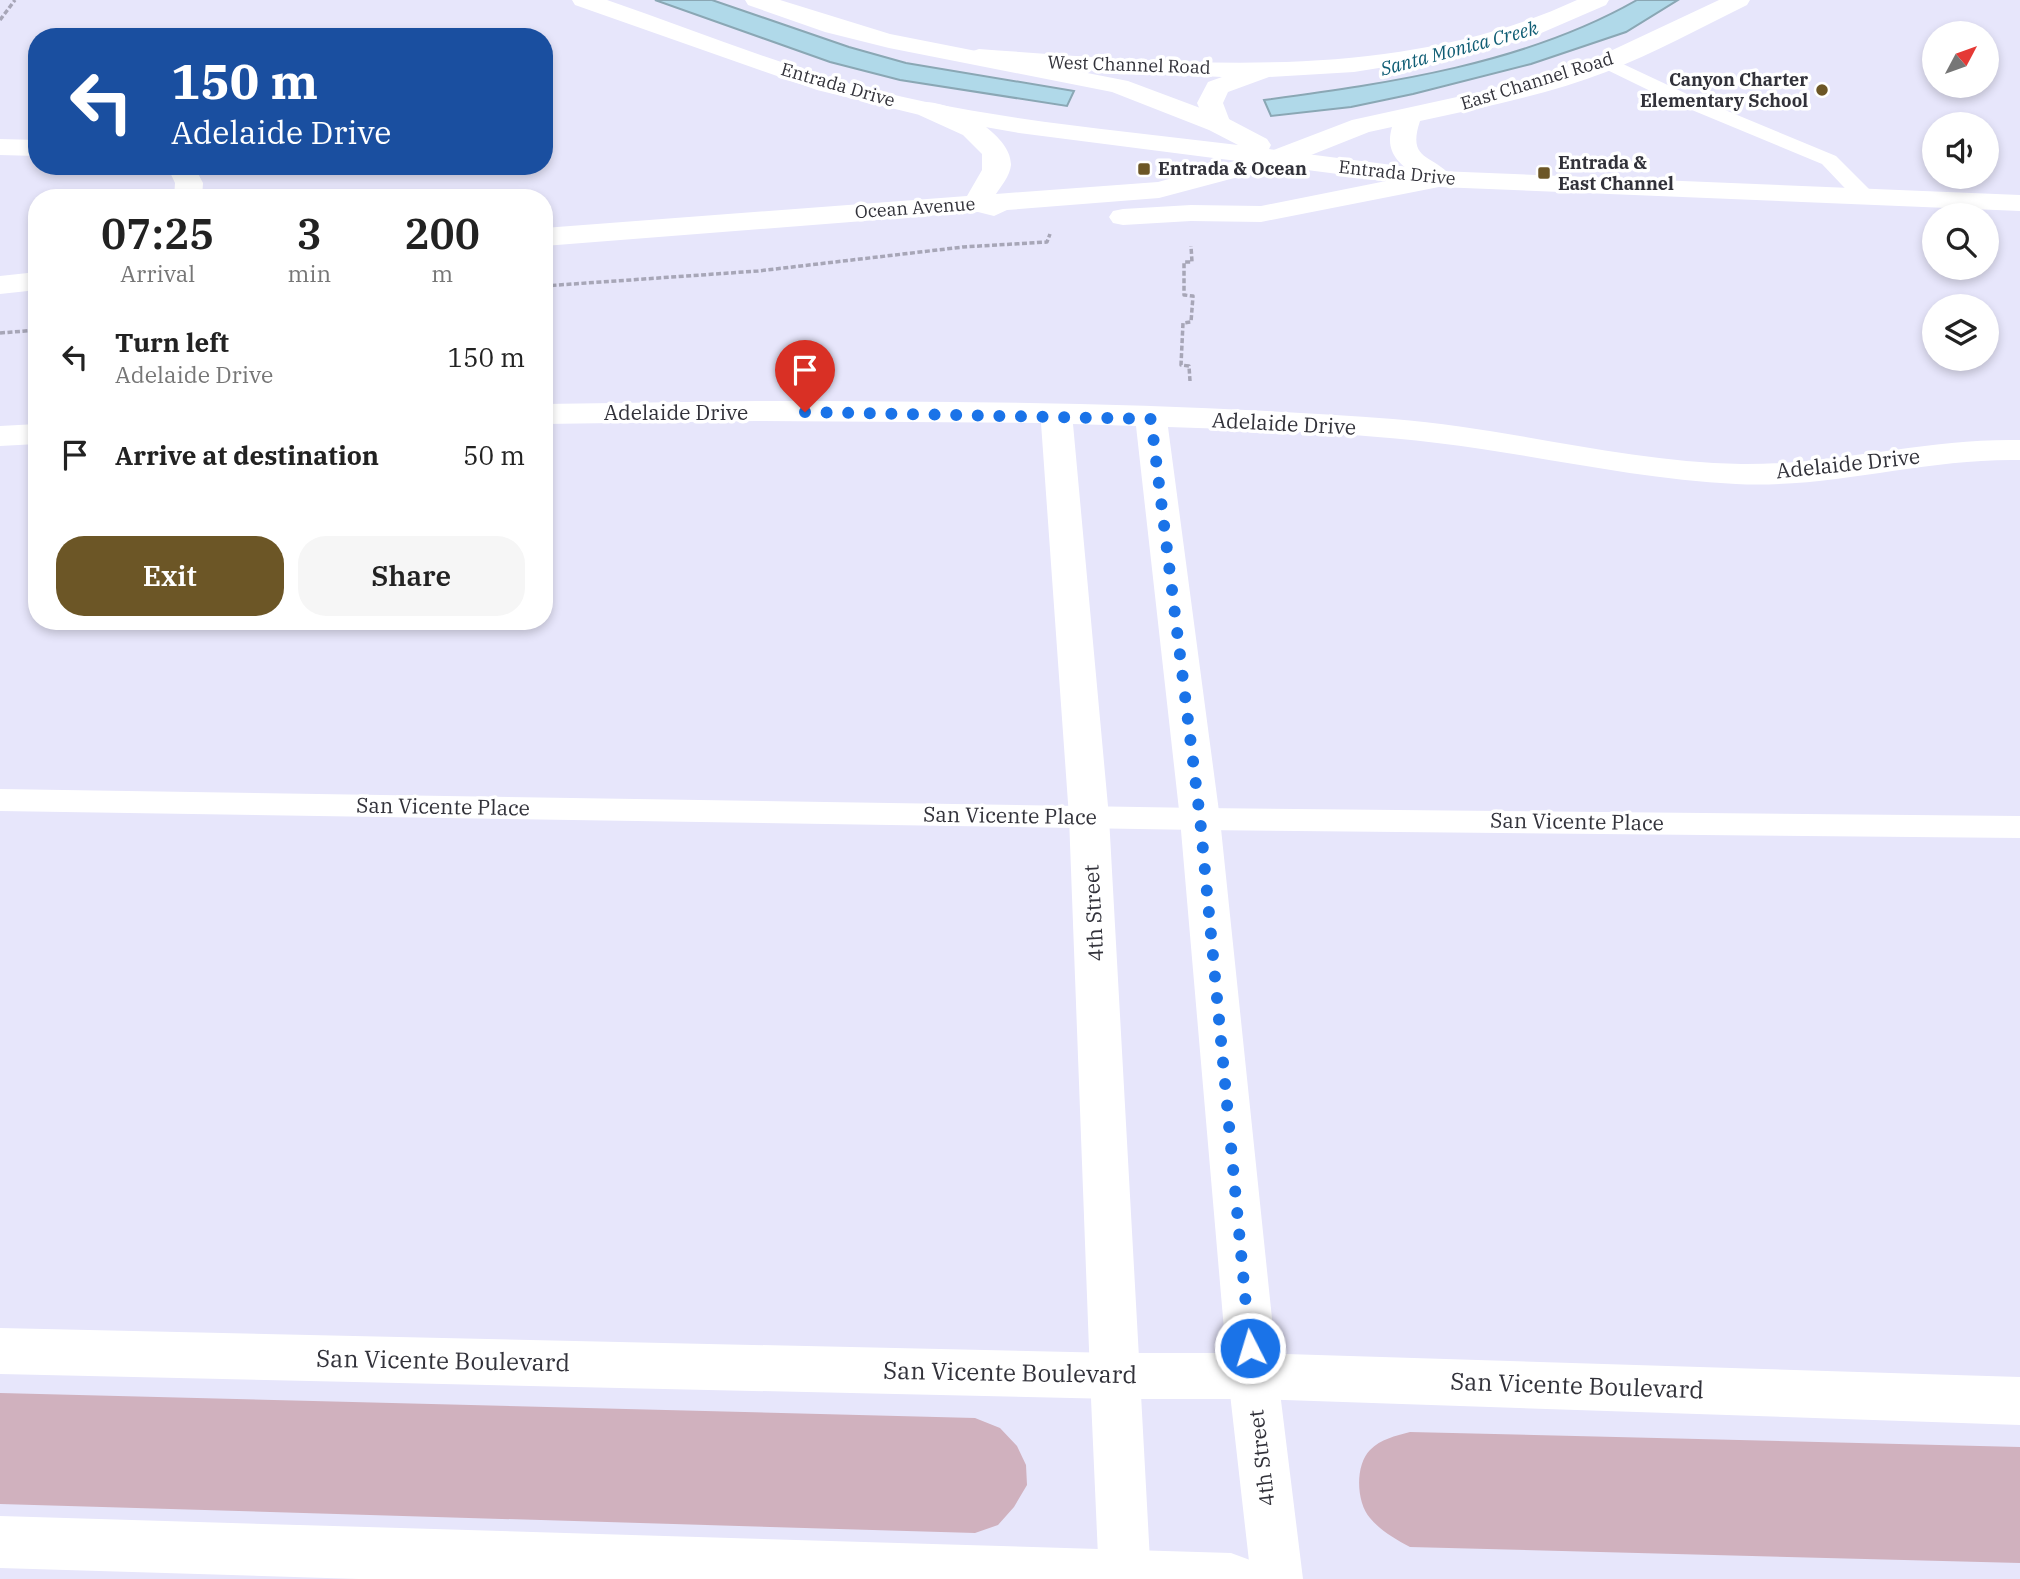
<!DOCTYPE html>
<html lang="en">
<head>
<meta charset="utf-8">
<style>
  :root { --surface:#fff; --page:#f6f6f6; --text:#222; --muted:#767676; --accent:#6c5626 }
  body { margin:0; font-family:"IBM Plex Serif",serif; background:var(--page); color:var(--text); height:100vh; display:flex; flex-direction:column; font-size:26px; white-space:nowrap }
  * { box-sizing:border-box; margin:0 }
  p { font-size:23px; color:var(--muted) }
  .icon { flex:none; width:38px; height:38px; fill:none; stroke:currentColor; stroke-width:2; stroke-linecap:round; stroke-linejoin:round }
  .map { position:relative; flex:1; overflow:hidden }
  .side { position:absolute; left:28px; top:189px; width:525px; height:441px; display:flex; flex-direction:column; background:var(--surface); border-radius:28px; box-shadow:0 4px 10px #0003 }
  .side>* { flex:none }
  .hud { position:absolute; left:28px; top:28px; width:525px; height:147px; border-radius:28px; box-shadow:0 4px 10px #0003; background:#1a4fa0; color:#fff; overflow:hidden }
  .needle { width:46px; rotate:49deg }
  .controls { position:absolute; left:1922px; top:21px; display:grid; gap:14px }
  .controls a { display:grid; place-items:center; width:77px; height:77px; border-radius:50%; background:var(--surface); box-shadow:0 4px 10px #0003; font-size:35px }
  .pin { position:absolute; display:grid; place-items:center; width:60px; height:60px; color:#fff; margin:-72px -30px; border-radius:50% 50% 50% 0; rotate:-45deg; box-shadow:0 0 7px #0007 }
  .pin .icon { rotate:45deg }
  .me { position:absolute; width:77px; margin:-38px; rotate:355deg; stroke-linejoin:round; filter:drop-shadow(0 0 5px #0008) }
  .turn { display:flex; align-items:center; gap:24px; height:147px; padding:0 28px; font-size:32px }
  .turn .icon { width:91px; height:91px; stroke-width:2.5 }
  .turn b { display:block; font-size:49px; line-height:60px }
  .eta { display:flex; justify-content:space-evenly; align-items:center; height:119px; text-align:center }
  .eta b { font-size:42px; font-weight:600; line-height:49px }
  .action { display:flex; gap:14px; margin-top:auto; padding:14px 28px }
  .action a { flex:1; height:80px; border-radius:28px; background:var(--accent); color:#fff; font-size:28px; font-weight:600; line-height:80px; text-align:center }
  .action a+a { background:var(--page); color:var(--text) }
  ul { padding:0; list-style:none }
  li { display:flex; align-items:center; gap:21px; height:98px; padding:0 28px }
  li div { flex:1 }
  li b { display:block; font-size:26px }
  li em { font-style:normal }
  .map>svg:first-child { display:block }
  .green { fill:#d0b1be }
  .water { fill:#b0d9e9; stroke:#8aa7b4; stroke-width:2 }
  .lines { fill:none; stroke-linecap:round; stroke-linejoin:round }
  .path { stroke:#a7a6b7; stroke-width:3.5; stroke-dasharray:5 2.5; stroke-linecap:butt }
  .service { fill:#fff; fill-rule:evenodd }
  .minor { fill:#fff; fill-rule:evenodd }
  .tertiary { fill:#fff; fill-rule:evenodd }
  .secondary { fill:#fff; fill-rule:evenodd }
  .route { stroke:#1a73e8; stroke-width:12; stroke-dasharray:0 21.6 }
  .poi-dot { fill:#6c5626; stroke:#fff; stroke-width:2.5 }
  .labels { text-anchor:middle; stroke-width:7; stroke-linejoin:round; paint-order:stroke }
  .far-street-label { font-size:18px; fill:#32323a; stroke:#fff }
  .far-poi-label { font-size:18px; font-weight:bold; fill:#32323a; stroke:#fff; text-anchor:start }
  .far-water-label { font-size:19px; font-style:italic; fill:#0f5d74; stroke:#fff }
  .street-label { font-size:21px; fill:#32323a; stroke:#fff }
  .near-street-label { font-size:24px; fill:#32323a; stroke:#fff }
</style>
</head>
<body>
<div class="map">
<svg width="2020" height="1579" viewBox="0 0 2020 1579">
  <rect width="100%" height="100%" fill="#e7e6fb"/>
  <path class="green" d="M 0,1393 L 975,1418 L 1000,1428 L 1017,1446 L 1026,1465 L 1027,1485 L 1014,1507 L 998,1525 L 975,1533 L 0,1504 Z
    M 1410,1432 L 2020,1447 L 2020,1563 L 1410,1547 C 1395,1539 1381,1531 1370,1518 C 1356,1502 1355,1465 1370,1450 C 1381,1439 1395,1436 1410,1432 Z"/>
  <path class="water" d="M 655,0 L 712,0 L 849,47 L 906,63 L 1074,91 L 1067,106 L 900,80 L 830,62 Z
    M 1637,0 L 1678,0 L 1626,32 L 1531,64 L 1413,94 L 1351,107 L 1271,116 L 1264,100 C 1390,83 1525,64 1637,0 Z"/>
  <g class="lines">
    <path class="path" d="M 0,20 L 15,0
      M 544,286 L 758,271 L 963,247 L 1047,242 L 1050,234
      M 0,333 L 37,330
      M 1190,381 L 1189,366 L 1181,365 L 1183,323 L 1191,322 L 1193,296 L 1184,295 L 1184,262 L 1192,262 L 1191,246"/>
    <path class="service" d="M 1606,56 L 1689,95 L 1836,156 L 1877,197 L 1866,203 L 1858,202 L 1822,164 L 1675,103 L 1599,66 L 1596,62 L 1599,58 Z
      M 0,789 L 1200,808 L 2020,816 L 2020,838 L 1200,830 L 0,811 Z"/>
    <path class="minor" d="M 1577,0 L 1609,0 L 1606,5 L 1532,37 L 1478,52 L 1354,72 L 1269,77 L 1228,92 L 1223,103 L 1231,124 L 1227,130 L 1209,130 L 1197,103 L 1208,82 L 1222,77 L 979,65 L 970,62 L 966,57 L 970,52 L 979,49 C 1178,63 1391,86 1577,0 Z
      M 1719,0 L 1750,0 L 1747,5 C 1700,28 1655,53 1606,72 C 1547,95 1483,107 1420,121 C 1406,163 1435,153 1453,179 L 1449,185 L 1439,187 L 1261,222 L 1191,221 L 1123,225 L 1113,223 L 1109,217 L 1113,211 L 1123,209 L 1191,205 L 1261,206 L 1416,175 C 1397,163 1385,151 1392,127 L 1369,132 L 1291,163 L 1159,198 L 1007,210 L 994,216 L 978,212 L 544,246 L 544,228 L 967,196 L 982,170 L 982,154 L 963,135 L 919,115 L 915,109 L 919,103 C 946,97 1012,133 1011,165 C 1010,176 1001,186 996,194 L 1158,182 L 1271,151 L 1352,120 L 1498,88 L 1587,62 Z
      M 0,139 L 37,140 L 37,156 L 0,155 Z
      M 167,166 L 194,166 L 203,183 L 202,198 L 174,198 L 175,183 Z
      M 37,272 L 37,290 L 0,294 L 0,276 Z
      M 756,401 C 968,401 1182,403 1393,419 C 1510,428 1624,462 1741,464 C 1835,465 1926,438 2020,440 L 2020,460 C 1924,458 1831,489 1736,484 C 1635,479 1537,455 1437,443 C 1348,432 1257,430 1168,427 L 1220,819 L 1278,1376 L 1270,1393 L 1253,1399 L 1236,1393 L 1228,1376 L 1180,819 L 1136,426 L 1073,424 L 1109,817 L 1140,1376 L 1132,1393 L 1115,1399 L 1098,1393 L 1090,1376 L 1069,817 L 1041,423 L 756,421 L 544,424 L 544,404 Z
      M 37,424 L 37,444 L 0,446 L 0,426 Z"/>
    <path class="tertiary" d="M 572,0 L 607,0 C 682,26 757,56 834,79 C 964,118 1103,128 1238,145 L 1209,130 L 1112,92 L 889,48 L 825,32 L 748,5 L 745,0 L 780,0 L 890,34 L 1128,81 L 1227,118 L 1267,139 L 1271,145 L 1269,149 L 1439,171 L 2020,195 L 2020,211 L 1439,187 L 1019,133 L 928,117 L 817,90 L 575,5 Z
      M 1115,1353 L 1132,1359 L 1140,1376 L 1151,1579 L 1099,1579 L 1090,1376 L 1098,1359 Z
      M 1253,1353 L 1270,1359 L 1278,1376 L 1303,1579 L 1251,1579 L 1228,1376 L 1236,1359 Z"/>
    <path class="secondary" d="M 0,1328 L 1115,1353 L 1253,1353 L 2020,1377 L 2020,1425 L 1253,1399 L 1115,1399 L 0,1374 Z
      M 0,1516 L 1231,1553 L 1250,1560 L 1257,1579 L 359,1579 L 0,1568 Z"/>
  </g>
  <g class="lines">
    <path class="route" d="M 805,412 L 1151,419 L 1200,818 L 1250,1348"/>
  </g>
  <g class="poi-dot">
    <circle cx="1822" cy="90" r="7"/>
    <rect x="1137" y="162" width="14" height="14" rx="3.5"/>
    <rect x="1537" y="166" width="14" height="14" rx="3.5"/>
  </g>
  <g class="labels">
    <g class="far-street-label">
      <text transform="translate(1129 65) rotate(2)" y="6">West Channel Road</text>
      <text transform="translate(1537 81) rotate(-17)" y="6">East Channel Road</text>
      <text transform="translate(838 85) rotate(16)" y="6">Entrada Drive</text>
      <text transform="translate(1397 173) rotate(6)" y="6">Entrada Drive</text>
      <text transform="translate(915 208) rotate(-4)" y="6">Ocean Avenue</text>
    </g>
    <g class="far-poi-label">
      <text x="1808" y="86" text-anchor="end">Canyon Charter<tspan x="1808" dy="21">Elementary School</tspan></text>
      <text x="1558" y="169">Entrada &amp;<tspan x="1558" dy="21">East Channel</tspan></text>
      <text x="1158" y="175">Entrada &amp; Ocean</text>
    </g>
    <g class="far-water-label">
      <text transform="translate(1459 48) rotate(-15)" y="7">Santa Monica Creek</text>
    </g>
    <g class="street-label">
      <text x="676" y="420">Adelaide Drive</text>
      <text transform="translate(1284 424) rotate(3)" y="7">Adelaide Drive</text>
      <text transform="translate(1848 464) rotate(-6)" y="7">Adelaide Drive</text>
      <text transform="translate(443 807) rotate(1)" y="7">San Vicente Place</text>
      <text transform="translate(1010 816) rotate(1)" y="7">San Vicente Place</text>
      <text transform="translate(1577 822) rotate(1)" y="7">San Vicente Place</text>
      <text transform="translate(1094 913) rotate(-93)" y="7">4th Street</text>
      <text transform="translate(1262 1458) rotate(-97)" y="7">4th Street</text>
    </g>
    <g class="near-street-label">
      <text transform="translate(443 1361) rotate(1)" y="8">San Vicente Boulevard</text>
      <text transform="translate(1010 1373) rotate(1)" y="8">San Vicente Boulevard</text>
      <text transform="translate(1577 1386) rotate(2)" y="8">San Vicente Boulevard</text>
    </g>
  </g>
</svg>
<div class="controls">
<a><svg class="needle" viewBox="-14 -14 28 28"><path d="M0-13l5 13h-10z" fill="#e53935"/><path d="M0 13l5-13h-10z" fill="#767676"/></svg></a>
<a><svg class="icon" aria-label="sound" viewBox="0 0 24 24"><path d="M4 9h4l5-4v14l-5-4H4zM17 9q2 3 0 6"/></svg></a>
<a><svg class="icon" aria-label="search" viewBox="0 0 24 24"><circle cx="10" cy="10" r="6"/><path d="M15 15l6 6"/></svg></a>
<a><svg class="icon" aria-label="layers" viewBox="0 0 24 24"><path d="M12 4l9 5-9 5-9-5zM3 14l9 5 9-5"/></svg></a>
</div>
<div class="pin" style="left:805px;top:412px;background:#d93025"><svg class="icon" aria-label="arrive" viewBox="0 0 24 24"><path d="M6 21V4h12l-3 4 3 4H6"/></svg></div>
<svg class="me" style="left:1250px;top:1348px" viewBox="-20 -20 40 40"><circle r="17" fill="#1a73e8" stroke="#fff" stroke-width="3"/><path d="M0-11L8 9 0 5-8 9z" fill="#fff"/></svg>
<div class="hud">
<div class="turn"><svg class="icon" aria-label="left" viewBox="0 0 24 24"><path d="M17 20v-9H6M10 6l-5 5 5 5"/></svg><div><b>150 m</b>Adelaide Drive</div></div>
</div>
<section class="side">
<div class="eta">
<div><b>07:25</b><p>Arrival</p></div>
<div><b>3</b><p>min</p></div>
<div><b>200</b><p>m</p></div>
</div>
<ul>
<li><svg class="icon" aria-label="left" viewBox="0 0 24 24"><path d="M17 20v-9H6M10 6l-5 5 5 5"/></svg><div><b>Turn left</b><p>Adelaide Drive</p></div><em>150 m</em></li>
<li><svg class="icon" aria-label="arrive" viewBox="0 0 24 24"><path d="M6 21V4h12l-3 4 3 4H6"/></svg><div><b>Arrive at destination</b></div><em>50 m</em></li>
</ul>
<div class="action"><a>Exit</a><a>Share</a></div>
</section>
</div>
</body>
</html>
